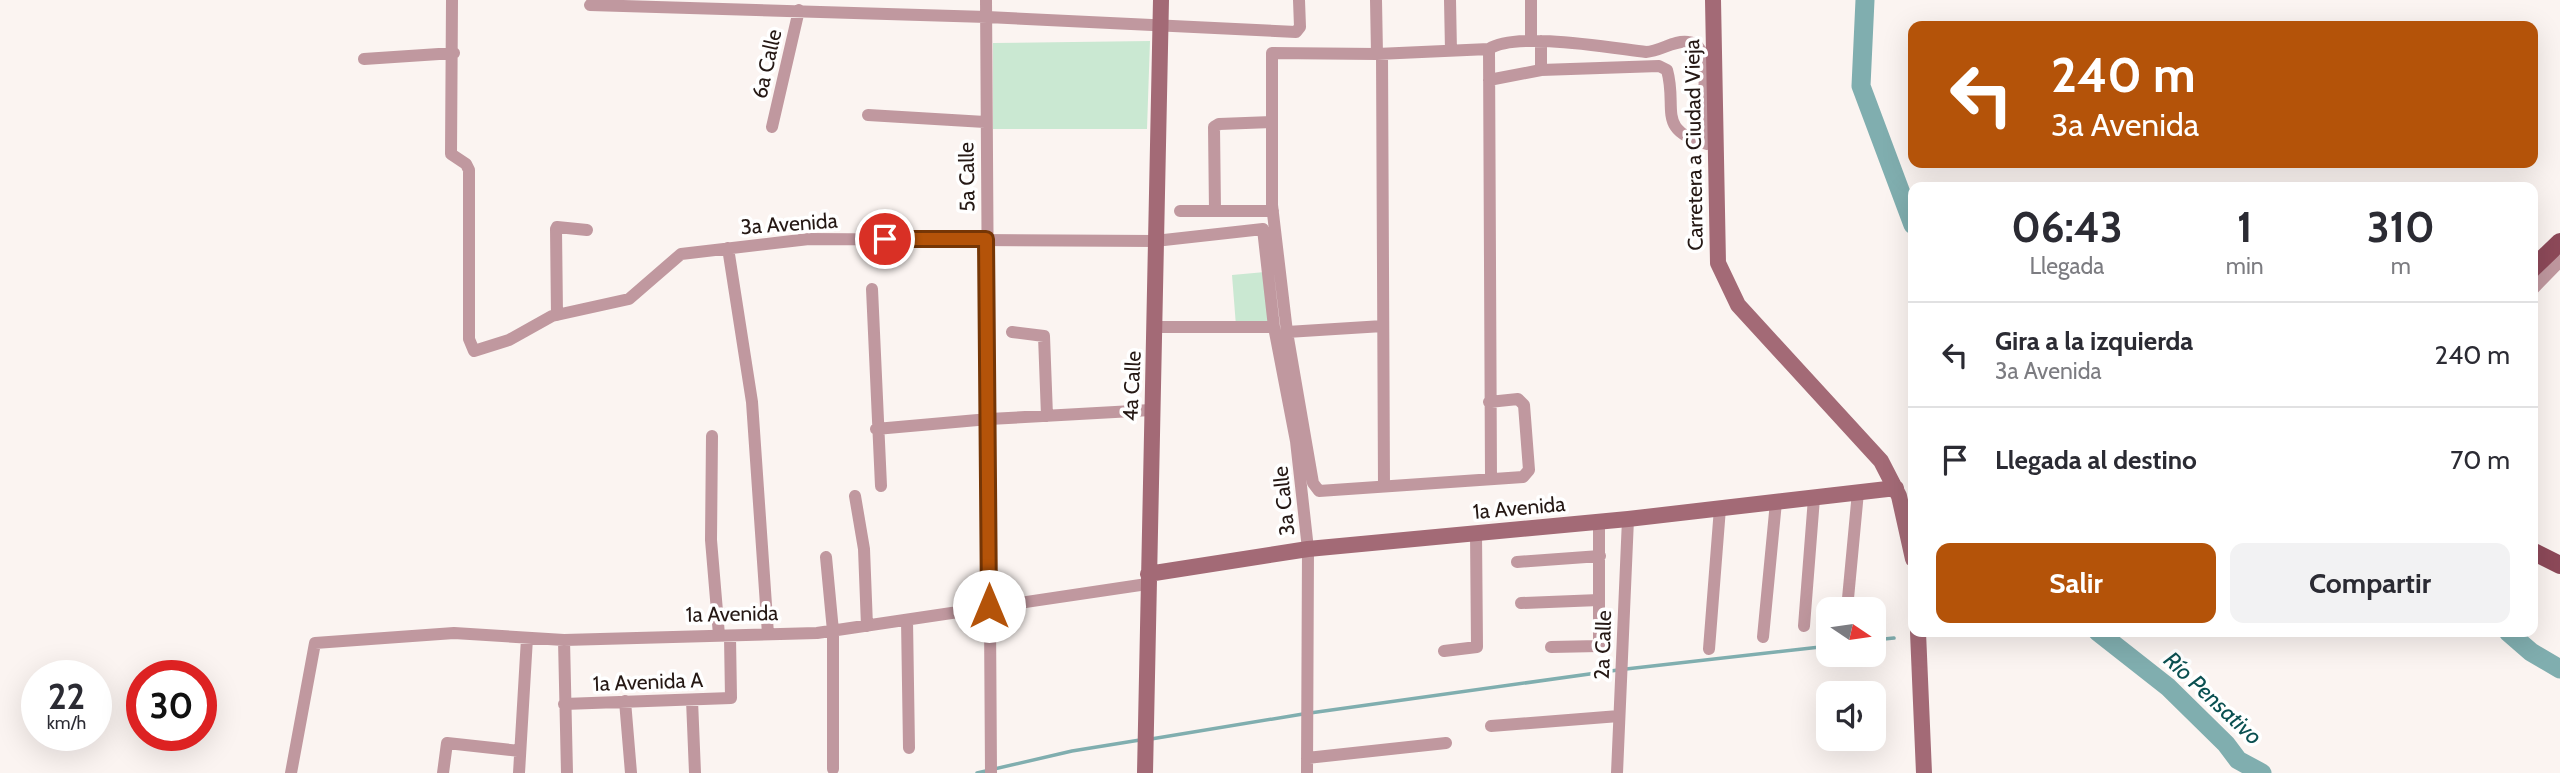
<!DOCTYPE html>
<html lang="es">
<head>
<meta charset="utf-8">
<style>
  :root { --surface:#fff; --page:#f2f2f3; --text:#2b2b33; --muted:#7c7c81; --line:#e1e1e2; --accent:#b45309 }
  body { margin:0; font-family:Cabin,sans-serif; background:var(--page); color:var(--text); height:100vh; display:flex; flex-direction:column; font-size:26px; white-space:nowrap }
  * { box-sizing:border-box; margin:0 }
  p { font-size:23px; color:var(--muted) }
  .icon { flex:none; width:38px; height:38px; fill:none; stroke:currentColor; stroke-width:2; stroke-linecap:round; stroke-linejoin:round }
  .map { position:relative; flex:1; overflow:hidden }
  .drawer { position:absolute; left:1908px; top:182px; width:630px; height:455px; display:flex; flex-direction:column; background:var(--surface); border-radius:14px; box-shadow:0 7px 28px #0002 }
  .drawer>* { flex:none }
  .top-card { position:absolute; left:1908px; top:21px; width:630px; height:147px; border-radius:14px; box-shadow:0 7px 28px #0002; background:#b45309; color:#fff; overflow:hidden }
  .needle { width:46px; rotate:103deg }
  .tools { position:absolute; left:1816px; top:597px; display:grid; gap:14px }
  .tools a { display:grid; place-items:center; width:70px; height:70px; border-radius:14px; background:var(--surface); box-shadow:0 7px 28px #0002; font-size:35px }
  .speed { position:absolute; left:21px; top:660px; display:flex; gap:14px; font-size:35px; font-weight:700; text-align:center }
  .speed>* { display:grid; place-content:center; width:91px; height:91px; border-radius:50%; background:var(--surface); box-shadow:0 7px 28px #0002; line-height:1 }
  .speed small { font-size:18px; font-weight:400 }
  .speed .limit { border:10px solid #d22; background:#fff; color:#111 }
  .pin { position:absolute; display:grid; place-items:center; width:60px; height:60px; color:#fff; margin:-30px; border:4px solid #fff; border-radius:50%; box-shadow:0 2px 7px #0007 }
  .me { position:absolute; width:77px; margin:-38px; rotate:0deg; stroke-linejoin:round; filter:drop-shadow(0 0 5px #0008) }
  .turn { display:flex; align-items:center; gap:24px; height:147px; padding:0 28px; font-size:32px }
  .turn .icon { width:91px; height:91px; stroke-width:2.5 }
  .turn b { display:block; font-size:49px; line-height:60px }
  .eta { display:flex; justify-content:space-evenly; align-items:center; height:119px; text-align:center }
  .eta b { font-size:42px; font-weight:700; line-height:49px }
  .primary-button { display:flex; gap:14px; margin-top:auto; padding:14px 28px }
  .primary-button a { flex:1; height:80px; border-radius:14px; background:var(--accent); color:#fff; font-size:28px; font-weight:700; line-height:80px; text-align:center }
  .primary-button a+a { background:var(--page); color:var(--text) }
  ul { padding:0; list-style:none }
  li { display:flex; align-items:center; gap:21px; height:105px; padding:0 28px; border-top:2px solid var(--line) }
  li div { flex:1 }
  li b { display:block; font-size:26px }
  li em { font-style:normal }
  .map>svg:first-child { display:block }
  .green { fill:#cae8d2 }
  .lines { fill:none; stroke-linecap:round; stroke-linejoin:round }
  .stream { stroke:#80aeaf; stroke-width:3.5 }
  .river { stroke:#80aeaf; stroke-width:19 }
  .street { stroke:#c0989f; stroke-width:12 }
  .secondary { stroke:#a36a76; stroke-width:16 }
  .primary { stroke:#8d4959; stroke-width:18 }
  .route-casing { stroke:#753606; stroke-width:18 }
  .route { stroke:#b45309; stroke-width:12 }
  .labels { text-anchor:middle; stroke-width:7; stroke-linejoin:round; paint-order:stroke }
  .street-label { font-size:21px; fill:#251814; stroke:#fff }
  .water-label { font-size:23px; font-style:italic; fill:#0a5051; stroke:#fff }
</style>
</head>
<body>
<div class="map">
<svg width="2560" height="773" viewBox="0 0 2560 773">
  <rect width="100%" height="100%" fill="#fbf4f1"/>
  <path class="green" d="M 1150,41 L 1147,129 L 993,129 L 993,43 Z
    M 1265,272 L 1270,323 L 1236,326 L 1232,275 Z"/>
  <g class="lines">
    <path class="stream" d="M 1874,640 L 1894,638
      M 1626,669 L 1829,646
      M 1310,713 L 1618,670
      M 1151,739 L 1303,714
      M 977,773 L 1072,751 L 1140,740"/>
    <path class="river" d="M 1865,0 L 1861,86 L 1913,225
      M 2098,632 L 2168,687 L 2226,744 L 2238,760 L 2262,773
      M 2508,632 L 2531,652 L 2560,669"/>
    <path class="street" d="M 452,0 L 451,154 L 466,164 L 469,170 L 469,339 L 474,351 L 509,340 L 552,316 L 629,299 L 681,254 L 809,239 L 1155,241 L 1263,229 L 1274,327 L 1296,441 L 1308,549 L 1307,773
      M 986,0 L 991,773
      M 1376,0 L 1377,54
      M 1450,0 L 1451,51
      M 590,5 L 987,17 L 1296,32 L 1300,27 L 1299,0
      M 1531,41 L 1531,0
      M 1541,41 L 1541,70
      M 1489,49 L 1491,478
      M 1382,54 L 1384,486
      M 364,59 L 454,53
      M 1489,80 L 1541,70 L 1659,66 L 1667,70 C 1678,109 1655,130 1707,144
      M 868,115 L 985,122
      M 772,127 L 799,10
      M 1180,211 L 1273,211
      M 1215,211 L 1214,127 L 1219,124 L 1272,122
      M 728,248 L 752,402 L 768,634
      M 872,289 L 881,486
      M 2532,290 L 2560,261
      M 557,315 L 556,229 L 557,227 L 587,230
      M 1156,327 L 1274,327
      M 1012,332 L 1044,336 L 1047,416
      M 1287,332 L 1383,326
      M 1489,402 L 1518,399 L 1524,405 L 1529,470 L 1523,477 L 1319,491 L 1313,483 L 1287,332 L 1272,205 L 1272,53 L 1377,54 L 1489,49 C 1516,31 1611,48 1646,52 C 1661,51 1674,40 1688,42 C 1720,45 1695,120 1704,143
      M 876,429 L 989,419 L 1151,410
      M 712,436 L 711,540 L 719,635
      M 855,496 L 864,549 L 867,626
      M 826,557 L 833,631 L 833,769
      M 1517,562 L 1600,556
      M 1521,603 L 1599,600
      M 1847,609 L 1858,492
      M 907,620 L 909,748
      M 1804,626 L 1814,498
      M 1763,637 L 1776,502
      M 564,640 L 567,773
      M 1551,647 L 1599,646 L 1599,521
      M 1709,649 L 1720,508
      M 1444,651 L 1477,647 L 1476,533
      M 692,700 L 695,773
      M 625,701 L 631,773
      M 564,704 L 731,698 L 730,637
      M 1491,726 L 1619,716
      M 1307,758 L 1446,743
      M 291,773 L 315,643 L 454,633 L 564,640 L 817,633 L 1147,584
      M 443,773 L 447,743 L 520,751
      M 519,773 L 527,638
      M 1617,773 L 1628,519"/>
    <path class="secondary" d="M 1713,0 L 1718,263 L 1738,305 L 1881,461 L 1899,496 L 1913,559
      M 1148,574 L 1308,549 L 1628,519 L 1896,488
      M 1918,632 L 1924,773
      M 1145,773 L 1161,0"/>
    <path class="primary" d="M 2532,269 L 2560,242
      M 2532,551 L 2560,565"/>
  </g>
  <g class="lines">
    <defs>
      <path id="route" d="M 885,239 L 986,239 L 989,606"/>
    </defs>
    <use href="#route" class="route-casing"/>
    <use href="#route" class="route"/>
  </g>
  <g class="labels">
    <g class="street-label">
      <text transform="translate(767 64) rotate(-77)" y="7">6a Calle</text>
      <text transform="translate(1694 145) rotate(-91)" y="7">Carretera a Ciudad Vieja</text>
      <text transform="translate(967 177) rotate(-91)" y="7">5a Calle</text>
      <text transform="translate(789 224) rotate(-4)" y="7">3a Avenida</text>
      <text transform="translate(1132 386) rotate(-87)" y="7">4a Calle</text>
      <text transform="translate(1284 501) rotate(-96)" y="7">3a Calle</text>
      <text transform="translate(1519 508) rotate(-5)" y="7">1a Avenida</text>
      <text transform="translate(732 614) rotate(-1)" y="7">1a Avenida</text>
      <text transform="translate(1603 645) rotate(-88)" y="7">2a Calle</text>
      <text transform="translate(648 682) rotate(-2)" y="7">1a Avenida A</text>
    </g>
    <g class="water-label">
      <text transform="translate(2213 698) rotate(43)" y="8">Río Pensativo</text>
    </g>
  </g>
</svg>
<div class="tools">
<a><svg class="needle" viewBox="-14 -14 28 28"><path d="M0-13l5 13h-10z" fill="#e53935"/><path d="M0 13l5-13h-10z" fill="#7c7c81"/></svg></a>
<a><svg class="icon" aria-label="sound" viewBox="0 0 24 24"><path d="M4 9h4l5-4v14l-5-4H4zM17 9q2 3 0 6"/></svg></a>
</div>
<div class="speed"><div>22<small>km/h</small></div><div class="limit">30</div></div>
<div class="pin" style="left:885px;top:239px;background:#d93025"><svg class="icon" aria-label="arrive" viewBox="0 0 24 24"><path d="M6 21V4h12l-3 4 3 4H6"/></svg></div>
<svg class="me" style="left:989px;top:606px" viewBox="-20 -20 40 40"><circle r="19" fill="#fff"/><path d="M0-13L10 11 0 6-10 11z" fill="#b45309"/></svg>
<div class="top-card">
<div class="turn"><svg class="icon" aria-label="left" viewBox="0 0 24 24"><path d="M17 20v-9H6M10 6l-5 5 5 5"/></svg><div><b>240 m</b>3a Avenida</div></div>
</div>
<section class="drawer">
<div class="eta">
<div><b>06:43</b><p>Llegada</p></div>
<div><b>1</b><p>min</p></div>
<div><b>310</b><p>m</p></div>
</div>
<ul>
<li><svg class="icon" aria-label="left" viewBox="0 0 24 24"><path d="M17 20v-9H6M10 6l-5 5 5 5"/></svg><div><b>Gira a la izquierda</b><p>3a Avenida</p></div><em>240 m</em></li>
<li><svg class="icon" aria-label="arrive" viewBox="0 0 24 24"><path d="M6 21V4h12l-3 4 3 4H6"/></svg><div><b>Llegada al destino</b></div><em>70 m</em></li>
</ul>
<div class="primary-button"><a>Salir</a><a>Compartir</a></div>
</section>
</div>
</body>
</html>
